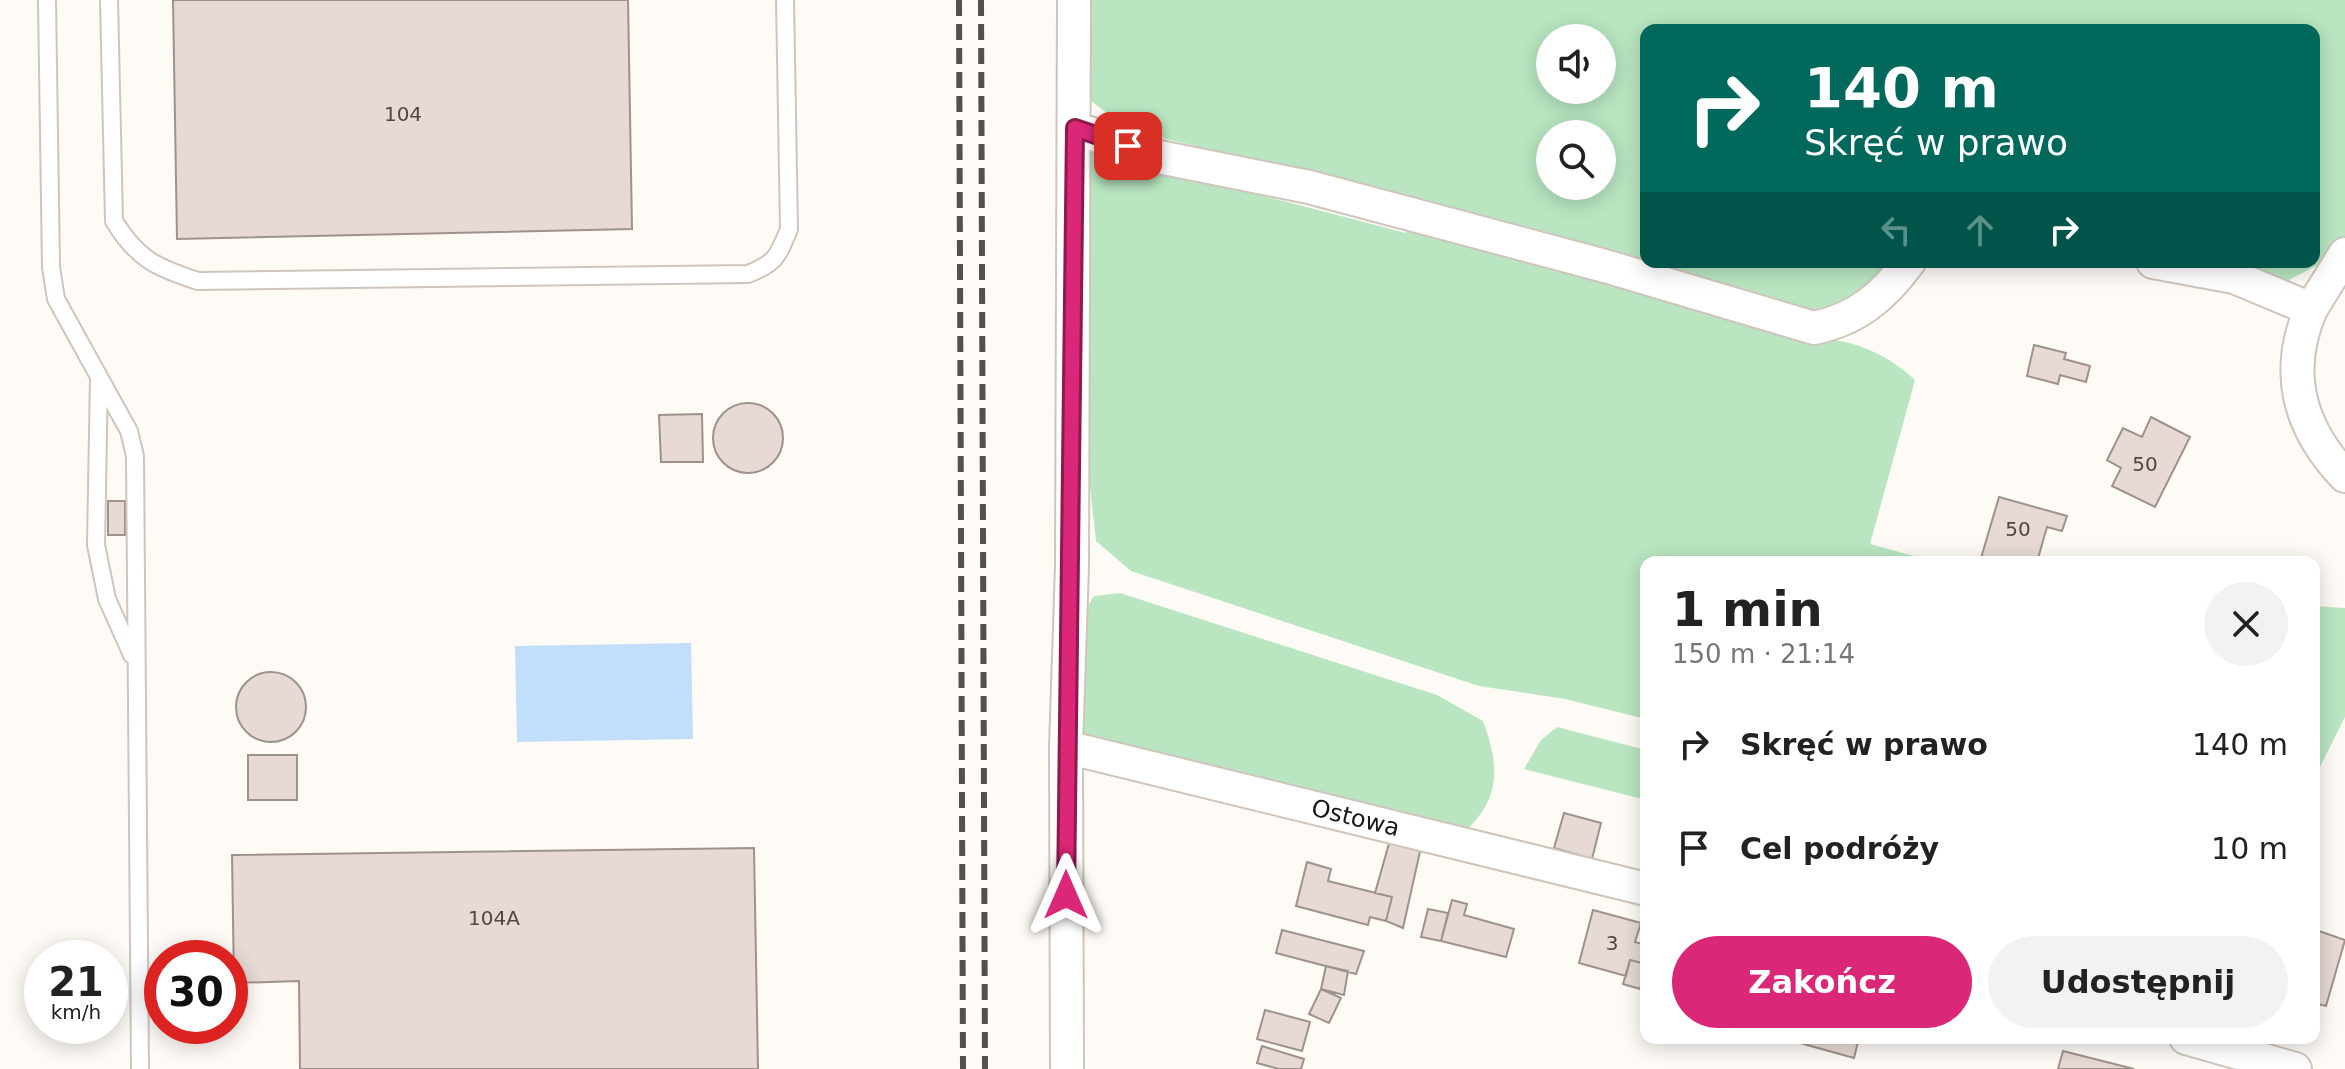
<!DOCTYPE html>
<html lang="pl">
<head>
<meta charset="utf-8">
<style>
  :root { --surface:#fff; --page:#f2f2f2; --text:#222; --muted:#767676; --accent:#db2777 }
  body { margin:0; font-family:"DejaVu Sans",sans-serif; background:var(--page); color:var(--text); height:100vh; display:flex; flex-direction:column; font-size:30px; white-space:nowrap }
  * { box-sizing:border-box; margin:0 }
  p { font-size:26px; color:var(--muted) }
  .icon { flex:none; width:44px; height:44px; fill:none; stroke:currentColor; stroke-width:2; stroke-linecap:round; stroke-linejoin:round }
  .map { position:relative; flex:1; overflow:hidden }
  .side { position:absolute; left:1640px; top:556px; width:680px; height:488px; display:flex; flex-direction:column; background:var(--surface); border-radius:16px; box-shadow:0 4px 20px #0003 }
  .side>* { flex:none }
  .guide { position:absolute; left:1640px; top:24px; width:680px; height:244px; border-radius:16px; box-shadow:0 4px 20px #0003; background:#00695c; color:#fff; overflow:hidden }
  .buttons { position:absolute; left:1536px; top:24px; display:grid; gap:16px }
  .buttons a { display:grid; place-items:center; width:80px; height:80px; border-radius:50%; background:var(--surface); box-shadow:0 4px 20px #0003; font-size:40px }
  .speed { position:absolute; left:24px; top:940px; display:flex; gap:16px; font-size:40px; font-weight:700; text-align:center }
  .speed>* { display:grid; place-content:center; width:104px; height:104px; border-radius:50%; background:var(--surface); box-shadow:0 4px 20px #0003; line-height:1 }
  .speed small { font-size:20px; font-weight:400 }
  .speed .limit { border:12px solid #d22; background:#fff; color:#111 }
  .pin { position:absolute; display:grid; place-items:center; width:68px; height:68px; color:#fff; margin:-34px; border-radius:16px; box-shadow:0 4px 12px #0006 }
  .me { position:absolute; width:88px; margin:-44px; rotate:0deg; stroke-linejoin:round; filter:drop-shadow(0 0 6px #0008) }
  .turn { display:flex; align-items:center; gap:28px; height:168px; padding:0 32px; font-size:36px }
  .turn .icon { width:104px; height:104px; stroke-width:2.5 }
  .turn b { display:block; font-size:56px; line-height:68px }
  .lanes { display:flex; align-items:center; height:76px; padding:0 32px; background:#0003; justify-content:center; gap:40px; direction:ltr }
  .lanes .off { opacity:.35 }
  .round { display:grid; place-items:center; flex:none; width:84px; height:84px; border-radius:42px; background:var(--page) }
  .head { display:flex; align-items:center; justify-content:space-between; height:136px; padding:0 32px }
  h1 { font-size:48px; font-weight:800; line-height:60px }
  .action { display:flex; gap:16px; margin-top:auto; padding:16px 32px }
  .action a { flex:1; height:92px; border-radius:48px; background:var(--accent); color:#fff; font-size:32px; font-weight:800; line-height:92px; text-align:center }
  .action a+a { background:var(--page); color:var(--text) }
  ul { padding:0; list-style:none }
  li { display:flex; align-items:center; gap:24px; height:104px; padding:0 32px }
  li div { flex:1 }
  li b { display:block; font-size:30px }
  li em { font-style:normal }
  .map>svg:first-child { display:block }
  .green { fill:#b9e6c0; fill-rule:evenodd }
  .water { fill:#c1dffb }
  .building { fill:#e7d9d4; stroke:#9f928d; stroke-width:2 }
  .lines { fill:none; stroke-linecap:round; stroke-linejoin:round }
  .service-casing { stroke:#cfc5bc; stroke-width:20 }
  .minor-casing { stroke:#cfc5bc; stroke-width:36 }
  .service { stroke:#fff; stroke-width:16 }
  .minor { stroke:#fff; stroke-width:32 }
  .rail { stroke:#53504d; stroke-width:6; stroke-dasharray:16 8; stroke-linecap:butt }
  .route-casing { stroke:#8e194d; stroke-width:20 }
  .route { stroke:#db2777; stroke-width:14 }
  .labels { text-anchor:middle; stroke-width:6; stroke-linejoin:round; paint-order:stroke }
  .number-label { font-size:20px; fill:#4d4844 }
  .street-label { font-size:24px; fill:#1a1714; stroke:#fff }
</style>
</head>
<body>
<div class="map">
<svg width="2345" height="1069" viewBox="0 0 2345 1069">
  <rect width="100%" height="100%" fill="#fefaf6"/>
  <path class="green" d="M 1087,0 L 2345,0 L 2345,241 L 2335,256 L 2287,281 L 2211,262 L 2314,262 L 2314,30 L 1646,30 L 1646,262 L 1895,262 L 1865,298 L 1826,309 L 1792,310 L 1793,341 C 1838,333 1881,348 1915,380 L 1870,544 L 1936,562 L 1646,562 L 1646,719 L 1565,699 L 1479,686 L 1131,571 L 1096,541 L 1089,477 L 1087,150 L 1406,233 L 1422,199 L 1132,131 L 1092,102 L 1086,67 ZM 1550,38 L 1602,38 L 1602,90 L 1550,90 ZM 1550,134 L 1602,134 L 1602,186 L 1550,186 Z
    M 1120,593 L 1437,695 L 1483,721 C 1500,766 1501,800 1463,833 L 1100,742 L 1079,732 L 1081,617 L 1094,596 Z
    M 2314,606 L 2345,608 L 2345,717 L 2314,779 Z
    M 1557,727 L 1646,750 L 1646,800 L 1524,769 L 1541,740 Z"/>
  <path class="water" d="M 691,643 L 693,739 L 517,742 L 515,646 Z"/>
  <path class="building" d="M 173,0 L 628,0 L 632,229 L 177,239 Z
    M 2034,345 L 2066,353 L 2064,359 L 2090,366 L 2086,382 L 2060,375 L 2058,384 L 2027,376 Z
    M713 438a35 35 0 1 1 70 0a35 35 0 1 1-70 0Z
    M 702,414 L 703,462 L 661,462 L 659,415 Z
    M 2151,417 L 2190,437 L 2155,507 L 2112,486 L 2121,468 L 2107,460 L 2123,428 L 2142,437 Z
    M 1999,497 L 2067,516 L 2062,531 L 2047,527 L 2037,562 L 1995,562 L 1981,558 Z
    M 108,501 L 125,501 L 125,535 L 108,535 Z
    M236 707a35 35 0 1 1 70 0a35 35 0 1 1-70 0Z
    M 248,755 L 297,755 L 297,800 L 248,800 Z
    M 1564,813 L 1601,823 L 1592,859 L 1554,848 Z
    M 1390,840 L 1421,847 L 1403,928 L 1386,921 L 1392,897 L 1375,893 Z
    M 754,848 L 758,1069 L 300,1069 L 299,981 L 234,983 L 232,855 Z
    M 1307,862 L 1331,869 L 1328,881 L 1392,897 L 1386,921 L 1370,917 L 1368,925 L 1296,906 Z
    M 1452,900 L 1467,904 L 1464,915 L 1514,929 L 1506,957 L 1441,941 Z
    M 1428,909 L 1448,913 L 1441,941 L 1421,937 Z
    M 1593,910 L 1641,923 L 1635,942 L 1646,945 L 1646,964 L 1630,960 L 1626,976 L 1579,963 Z
    M 1282,930 L 1364,951 L 1356,974 L 1276,953 Z
    M 2316,930 L 2345,940 L 2326,1006 L 2314,1003 Z
    M 1630,960 L 1646,964 L 1640,989 L 1623,984 Z
    M 1326,966 L 1348,971 L 1344,995 L 1321,989 Z
    M 1321,989 L 1341,998 L 1329,1023 L 1309,1014 Z
    M 1265,1010 L 1310,1022 L 1302,1051 L 1257,1039 Z
    M 1782,1038 L 1859,1038 L 1854,1058 Z
    M 1262,1046 L 1304,1059 L 1301,1069 L 1279,1069 L 1257,1063 Z
    M 2063,1051 L 2134,1069 L 2058,1069 Z"/>
  <g class="lines">
    <defs>
      <path id="service" d="M 47,0 L 51,267 L 56,299 L 129,431 L 135,456 L 140,1069
        M 109,0 L 114,221 C 137,259 157,268 198,281 L 748,274 C 776,263 778,256 789,229 L 785,0
        M 99,377 L 96,545 L 107,599 L 132,655"/>
      <g id="minor">
        <path d="M 1075,128 L 1154,156 L 1309,187 L 1605,266 L 1814,328 C 1857,319 1883,297 1909,262"/>
        <path d="M 2153,262 L 2234,277 L 2311,309 L 2345,254"/>
        <path d="M 2311,309 C 2284,371 2298,427 2345,476"/>
        <path id="s1" d="M 1066,747 L 1646,889"/>
        <path d="M 2186,1038 L 2295,1069"/>
        <path d="M 1067,1069 L 1066,747 L 1072,566 L 1074,0"/>
      </g>
    </defs>
    <use href="#service" class="service-casing"/>
    <use href="#minor" class="minor-casing"/>
    <use href="#service" class="service"/>
    <use href="#minor" class="minor"/>
    <path class="rail" d="M 959,0 L 963,1069
      M 981,0 L 985,1069"/>
  </g>
  <g class="lines">
    <defs>
      <path id="route" d="M 1066,895 L 1075,128 L 1128,146"/>
    </defs>
    <use href="#route" class="route-casing"/>
    <use href="#route" class="route"/>
  </g>
  <g class="labels">
    <g class="number-label">
      <text x="403" y="121">104</text>
      <text x="2145" y="471">50</text>
      <text x="2018" y="536">50</text>
      <text x="494" y="925">104A</text>
      <text x="1612" y="950">3</text>
    </g>
    <g class="street-label">
      <text dy="8" stroke="none"><textPath href="#s1" startOffset="298">Ostowa</textPath></text>
    </g>
  </g>
</svg>
<div class="buttons">
<a><svg class="icon" aria-label="sound" viewBox="0 0 24 24"><path d="M4 9h4l5-4v14l-5-4H4zM17 9q2 3 0 6"/></svg></a>
<a><svg class="icon" aria-label="search" viewBox="0 0 24 24"><circle cx="10" cy="10" r="6"/><path d="M15 15l6 6"/></svg></a>
</div>
<div class="speed"><div>21<small>km/h</small></div><div class="limit">30</div></div>
<div class="pin" style="left:1128px;top:146px;background:#d93025"><svg class="icon" aria-label="arrive" viewBox="0 0 24 24"><path d="M6 21V4h12l-3 4 3 4H6"/></svg></div>
<svg class="me" style="left:1066px;top:895px" viewBox="-20 -20 40 40"><path d="M0-17L14 15 0 8-14 15z" fill="#db2777" stroke="#fff" stroke-width="4"/></svg>
<div class="guide">
<div class="turn"><svg class="icon" aria-label="right" viewBox="0 0 24 24"><path d="M7 20v-9h11M14 6l5 5-5 5"/></svg><div><b>140 m</b>Skręć w prawo</div></div>
<div class="lanes"><svg class="icon off" aria-label="left" viewBox="0 0 24 24"><path d="M17 20v-9H6M10 6l-5 5 5 5"/></svg><svg class="icon off" aria-label="ahead" viewBox="0 0 24 24"><path d="M12 20V5M6 11l6-6 6 6"/></svg><svg class="icon" aria-label="right" viewBox="0 0 24 24"><path d="M7 20v-9h11M14 6l5 5-5 5"/></svg></div>
</div>
<section class="side">
<div class="head"><div><h1>1 min</h1><p>150 m · 21:14</p></div><a class="round"><svg class="icon" aria-label="close" viewBox="0 0 24 24"><path d="M6 6l12 12M18 6L6 18"/></svg></a></div>
<ul>
<li><svg class="icon" aria-label="right" viewBox="0 0 24 24"><path d="M7 20v-9h11M14 6l5 5-5 5"/></svg><div><b>Skręć w prawo</b></div><em>140 m</em></li>
<li><svg class="icon" aria-label="arrive" viewBox="0 0 24 24"><path d="M6 21V4h12l-3 4 3 4H6"/></svg><div><b>Cel podróży</b></div><em>10 m</em></li>
</ul>
<div class="action"><a>Zakończ</a><a>Udostępnij</a></div>
</section>
</div>
</body>
</html>
